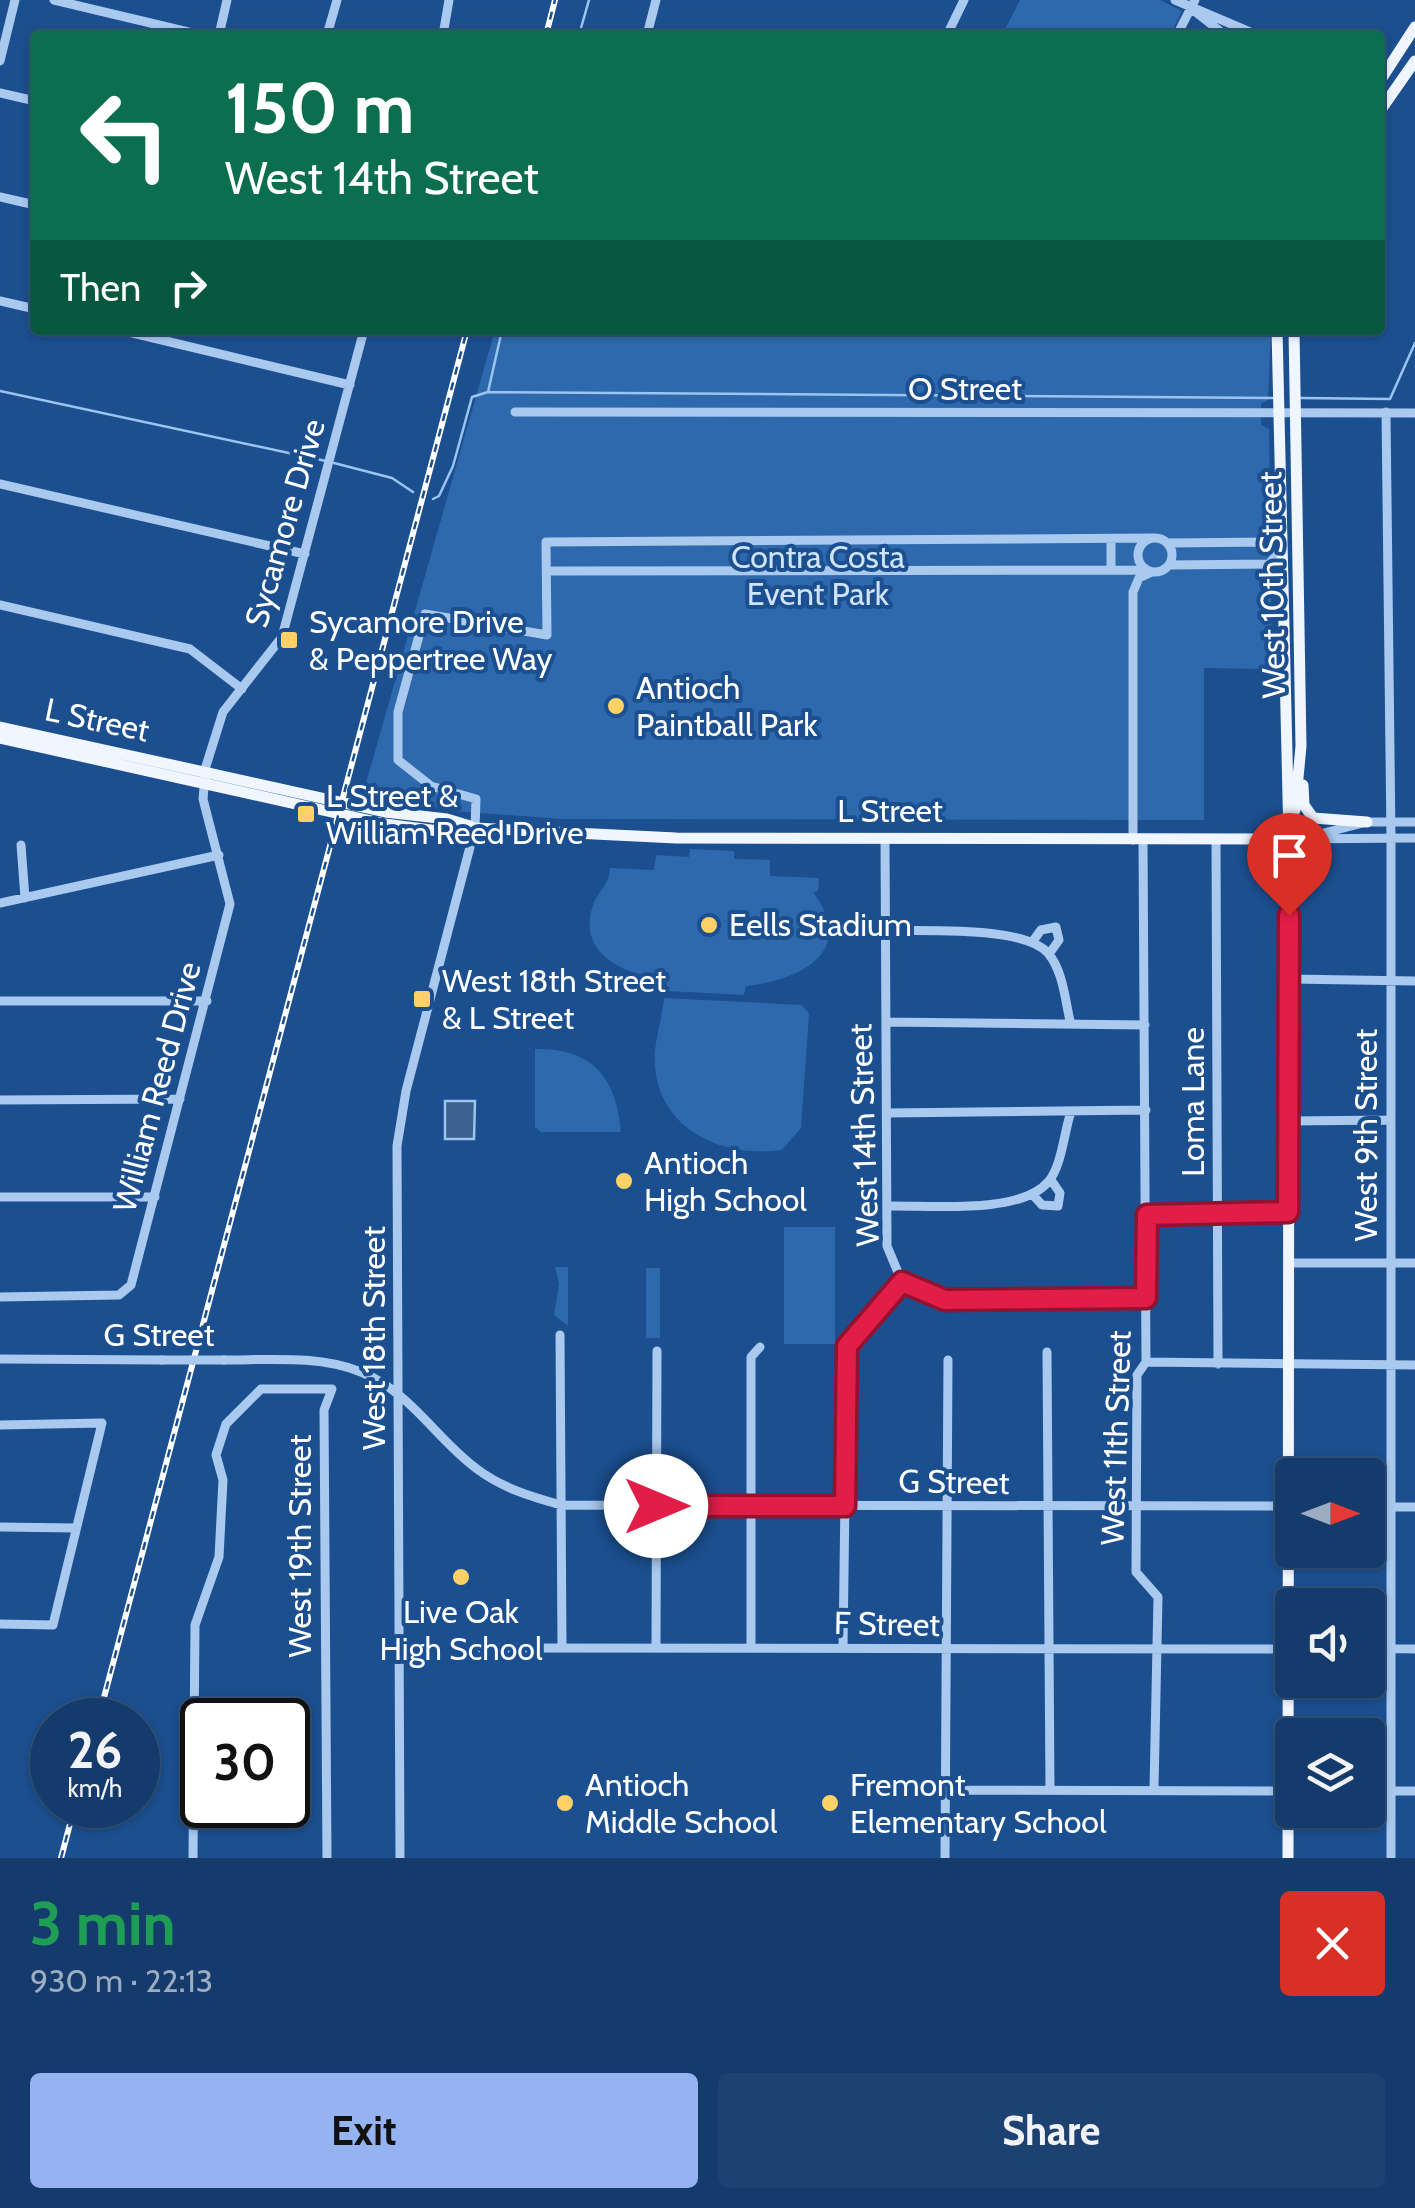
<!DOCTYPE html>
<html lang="en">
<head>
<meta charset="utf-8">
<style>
  :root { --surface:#143b6b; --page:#1d4271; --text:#f1f3f6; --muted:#9dadc1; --line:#33557e; --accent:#95b2f1 }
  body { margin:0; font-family:Cabin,sans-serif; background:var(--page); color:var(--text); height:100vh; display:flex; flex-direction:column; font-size:38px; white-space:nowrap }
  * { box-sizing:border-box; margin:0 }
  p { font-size:32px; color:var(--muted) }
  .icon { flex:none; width:55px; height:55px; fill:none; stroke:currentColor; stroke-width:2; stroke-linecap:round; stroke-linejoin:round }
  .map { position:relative; height:1858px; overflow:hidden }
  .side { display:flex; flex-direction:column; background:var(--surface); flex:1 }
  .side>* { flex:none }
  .top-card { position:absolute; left:30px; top:30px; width:1355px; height:305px; border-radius:10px; box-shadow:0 2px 8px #0004,0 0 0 2px var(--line); background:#0b6e4f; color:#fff; overflow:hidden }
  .needle { width:65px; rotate:90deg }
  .buttons { position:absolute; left:1275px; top:1458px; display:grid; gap:20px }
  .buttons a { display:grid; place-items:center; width:110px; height:110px; border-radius:10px; background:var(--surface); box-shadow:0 2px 8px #0004,0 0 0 2px var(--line); font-size:50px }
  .speed { position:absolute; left:30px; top:1698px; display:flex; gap:20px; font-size:50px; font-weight:700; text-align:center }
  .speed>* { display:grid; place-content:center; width:130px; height:130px; border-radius:50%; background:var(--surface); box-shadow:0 2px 8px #0004,0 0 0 2px var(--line); line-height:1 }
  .speed small { font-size:25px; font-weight:400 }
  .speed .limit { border:5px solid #111; border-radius:15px; background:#fff; color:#111 }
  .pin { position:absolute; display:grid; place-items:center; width:85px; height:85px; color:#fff; margin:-102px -42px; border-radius:50% 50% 50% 0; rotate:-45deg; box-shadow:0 0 10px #0007 }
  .pin .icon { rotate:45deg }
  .me { position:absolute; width:110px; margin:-55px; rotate:90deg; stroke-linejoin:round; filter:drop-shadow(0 0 8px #0008) }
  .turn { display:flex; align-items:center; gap:35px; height:210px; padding:0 30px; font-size:45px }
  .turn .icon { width:130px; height:130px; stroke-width:2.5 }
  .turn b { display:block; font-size:70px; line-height:85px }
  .then { display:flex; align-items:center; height:95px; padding:0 30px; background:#0003; gap:20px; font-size:38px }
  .round { display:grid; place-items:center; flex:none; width:105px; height:105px; border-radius:10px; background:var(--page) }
  .overview { display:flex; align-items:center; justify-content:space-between; height:170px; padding:0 30px }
  h1 { font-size:60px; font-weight:800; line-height:75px; color:#1e9e55 }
  .cta { display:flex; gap:20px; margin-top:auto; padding:20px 30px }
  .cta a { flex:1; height:115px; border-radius:10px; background:var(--accent); color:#111; font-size:40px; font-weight:800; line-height:115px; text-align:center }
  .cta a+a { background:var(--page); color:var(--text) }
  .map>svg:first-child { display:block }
  .green { fill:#2e69ad }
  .water { fill:#3c6290; stroke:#9cc4f0; stroke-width:2.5 }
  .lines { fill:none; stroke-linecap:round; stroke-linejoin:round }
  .stream { stroke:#9cc4f0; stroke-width:2.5 }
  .minor { stroke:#a9c9ee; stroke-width:9 }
  .major { stroke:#f0f6ff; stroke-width:11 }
  .rail-casing { stroke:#fff; stroke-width:6 }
  .rail { stroke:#1b4f8f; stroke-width:2.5; stroke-dasharray:8; stroke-linecap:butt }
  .minor-bridge { stroke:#a9c9ee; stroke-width:9 }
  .route-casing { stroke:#92132f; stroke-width:25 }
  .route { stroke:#e11d48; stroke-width:18 }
  .poi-dot { fill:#ffd166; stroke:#1b4f8f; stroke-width:4 }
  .labels { text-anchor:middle; stroke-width:8; stroke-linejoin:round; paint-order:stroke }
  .street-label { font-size:32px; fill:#fff; stroke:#1b4f8f }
  .park-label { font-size:32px; fill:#cfe3fa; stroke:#1b4f8f }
  .poi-label { font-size:32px; fill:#fff; stroke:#1b4f8f; text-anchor:start }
</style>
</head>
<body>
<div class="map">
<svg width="1415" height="1858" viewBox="0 0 1415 1858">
  <rect width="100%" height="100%" fill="#1b4f8f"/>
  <path class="green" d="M 1020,0 L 1160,0 L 1182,11 L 1170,35 L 1002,35 Z
    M 495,330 L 1271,330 L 1268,400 L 1261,404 L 1261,425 L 1269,429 L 1272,669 L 1204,668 L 1204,820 L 562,819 L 454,811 L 364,790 Z
    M 690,849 L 734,851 L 734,859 L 770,860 L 770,876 L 819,878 L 818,891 L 813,892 C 860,956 793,981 746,986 L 744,995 L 667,991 L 667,983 L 659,982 L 659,977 C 620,975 575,949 594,903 C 600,888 609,886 610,868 L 654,870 L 656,855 L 689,857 Z
    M 664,998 L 802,1005 L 809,1014 L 801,1128 L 782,1150 C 725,1158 661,1132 655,1067 C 653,1043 662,1021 664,998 Z
    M 535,1049 C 592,1048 616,1076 621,1132 L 541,1132 L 535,1127 Z
    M 784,1227 L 835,1227 L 835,1344 L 784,1344 Z
    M 555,1267 L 568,1267 L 568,1326 L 554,1315 L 559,1284 Z
    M 646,1268 L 660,1268 L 660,1338 L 646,1338 Z"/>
  <path class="water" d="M 445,1101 L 475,1101 L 474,1139 L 445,1139 Z"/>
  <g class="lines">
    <path class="stream" d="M 579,35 L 589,0
      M 0,391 L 326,461
      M 488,392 L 502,330
      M 1301,398 L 1390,399 L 1415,343
      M 334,463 L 392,478 L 413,492
      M 433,499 L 439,496 L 453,466 L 472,397 L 488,392 L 1273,398"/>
    <path class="minor" d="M 54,0 L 201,35
      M 1175,0 L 1257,35
      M 1193,10 L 1225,35
      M 219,35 L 227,0
      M 327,35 L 337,0
      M 443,35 L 449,0
      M 647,35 L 656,0
      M 947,35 L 964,0
      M 1177,35 L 1195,0
      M 0,61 L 15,0
      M 0,93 L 35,101
      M 0,197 L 35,205
      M 0,301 L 35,309
      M 120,330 L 350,385
      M 515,412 L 1415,413
      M 1386,412 L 1391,838 L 1391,1858
      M 0,484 L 305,554
      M1138 555a17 17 0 1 1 34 0a17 17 0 1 1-34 0Z
      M 1111,539 L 1111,570
      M 1168,543 L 1269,542 L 1277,554 L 1269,564 L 1169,565
      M 549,571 L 1146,570
      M 0,605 L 190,649 L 242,689
      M 1312,836 L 1367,822 L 1415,822
      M 1216,839 L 1218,1364
      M 1289,839 L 1415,838
      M 1133,840 L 1133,592 L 1139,578 L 1152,572
      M 1143,840 L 1146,1362 L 1137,1375 L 1136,1572 L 1158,1597 L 1154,1789
      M 21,845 L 25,898
      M 0,903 L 219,855
      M 885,930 C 923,932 1023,925 1048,953 C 1063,971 1065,999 1070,1021
      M 1033,941 L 1041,930 L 1056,927 L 1059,940 L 1049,954
      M 1290,979 L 1415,981
      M 0,1001 L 207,1001
      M 886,1022 L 1145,1025
      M 0,1100 L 180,1099
      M 888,1113 L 1146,1110
      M 1290,1121 L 1390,1120
      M 1033,1195 L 1042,1205 L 1058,1206 L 1060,1193 L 1051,1180
      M 0,1197 L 155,1197
      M 887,1206 C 929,1205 1020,1215 1048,1182 C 1061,1168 1064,1134 1070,1115
      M 1147,1215 L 1288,1213
      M 1289,1263 L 1415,1263
      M 902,1282 L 945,1300 L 1146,1298
      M 0,1297 L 119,1295 L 131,1285 L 230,904 L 203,799 L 206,766 L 223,712 L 282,637 L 364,330
      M 560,1335 L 562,1647
      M 1047,1352 L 1050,1790
      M 0,1359 L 162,1360
      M 224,1360 C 269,1360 319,1355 361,1372 C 412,1393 435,1438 477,1469 C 502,1488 532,1497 561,1505 L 1291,1506
      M 1146,1362 L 1415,1365
      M 0,1425 L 102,1423 L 53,1625 L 0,1624
      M 1368,1507 L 1415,1507
      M 0,1527 L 76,1528
      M 656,1647 L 657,1351
      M 751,1647 L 751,1357 L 760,1347
      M 481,1648 L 1292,1649
      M 843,1648 L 847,1346 L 902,1282 L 887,1246 L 885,838
      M 1368,1648 L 1415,1649
      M 945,1790 L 1292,1791
      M 1368,1791 L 1415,1791
      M 193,1858 L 195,1625 L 219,1557 L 223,1480 L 216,1455 L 226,1424 L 261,1389 L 332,1389 L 324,1410 L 327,1858
      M 400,1858 L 397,1146 L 406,1091 L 475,828 L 476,799 L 431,786 L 398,760 L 398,712 L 425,614 L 547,635 L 546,542 L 1153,538
      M 945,1858 L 948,1360"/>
    <path class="major" d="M 1380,81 L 1415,27
      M 1380,111 L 1415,61
      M 1277,330 L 1289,839 L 1288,1858
      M 1294,330 L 1301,746 L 1295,810
      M 0,727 L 385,812 L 447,819 L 470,826
      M 0,738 L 385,824 L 446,832 L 475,828 L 676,838 L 1289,839
      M 1303,785 L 1304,805 L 1313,818 L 1367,822"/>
    <defs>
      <path id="rail" d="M 546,35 L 555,0
        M 98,1720 L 467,330
        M 61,1858 L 75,1805"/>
    </defs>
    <use href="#rail" class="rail-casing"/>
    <use href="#rail" class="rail"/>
    <path class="minor-bridge" d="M 162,1360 L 224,1360"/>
  </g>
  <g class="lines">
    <defs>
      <path id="route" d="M 656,1506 L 845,1506 L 847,1346 L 902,1282 L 945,1300 L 1146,1298 L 1147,1215 L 1288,1212 L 1289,915"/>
    </defs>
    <use href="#route" class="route-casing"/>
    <use href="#route" class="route"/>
  </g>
  <g class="poi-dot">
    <rect x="279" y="630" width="20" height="20" rx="5"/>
    <circle cx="616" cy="706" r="10"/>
    <rect x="296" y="804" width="20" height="20" rx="5"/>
    <circle cx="709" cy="925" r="10"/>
    <rect x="412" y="989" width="20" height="20" rx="5"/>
    <circle cx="624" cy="1181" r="10"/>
    <circle cx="461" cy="1577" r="10"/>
    <circle cx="565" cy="1803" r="10"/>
    <circle cx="830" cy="1803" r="10"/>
  </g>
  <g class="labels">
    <g class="street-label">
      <text x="965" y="400">O Street</text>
      <text transform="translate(285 523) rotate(-74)" y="11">Sycamore Drive</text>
      <text transform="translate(1272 585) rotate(-91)" y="11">West 10th Street</text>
      <text transform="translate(97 720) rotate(12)" y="11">L Street</text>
      <text x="890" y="822">L Street</text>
      <text transform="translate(157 1087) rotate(-75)" y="11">William Reed Drive</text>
      <text transform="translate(1193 1102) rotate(-90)" y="11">Loma Lane</text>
      <text transform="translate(864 1135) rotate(-92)" y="11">West 14th Street</text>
      <text transform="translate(1366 1135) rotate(-90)" y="11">West 9th Street</text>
      <text x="159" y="1346">G Street</text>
      <text transform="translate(374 1338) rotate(-90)" y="11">West 18th Street</text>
      <text transform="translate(1116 1438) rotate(-88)" y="11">West 11th Street</text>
      <text transform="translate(954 1482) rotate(1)" y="11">G Street</text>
      <text transform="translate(300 1546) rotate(-90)" y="11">West 19th Street</text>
      <text transform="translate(887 1624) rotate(1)" y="11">F Street</text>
    </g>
    <g class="park-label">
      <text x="818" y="568">Contra Costa<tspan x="818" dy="37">Event Park</tspan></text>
    </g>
    <g class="poi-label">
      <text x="309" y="633">Sycamore Drive<tspan x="309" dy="37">&amp; Peppertree Way</tspan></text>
      <text x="636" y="699">Antioch<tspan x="636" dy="37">Paintball Park</tspan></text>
      <text x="326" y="807">L Street &amp;<tspan x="326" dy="37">William Reed Drive</tspan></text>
      <text x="729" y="936">Eells Stadium</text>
      <text x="442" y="992">West 18th Street<tspan x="442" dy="37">&amp; L Street</tspan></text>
      <text x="644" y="1174">Antioch<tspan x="644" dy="37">High School</tspan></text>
      <text x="461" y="1623" text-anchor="middle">Live Oak<tspan x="461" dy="37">High School</tspan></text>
      <text x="585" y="1796">Antioch<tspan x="585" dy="37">Middle School</tspan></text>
      <text x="850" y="1796">Fremont<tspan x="850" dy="37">Elementary School</tspan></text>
    </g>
  </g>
</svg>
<div class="buttons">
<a><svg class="needle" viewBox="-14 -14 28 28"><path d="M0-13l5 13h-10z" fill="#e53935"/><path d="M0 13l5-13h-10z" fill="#9dadc1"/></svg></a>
<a><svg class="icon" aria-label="sound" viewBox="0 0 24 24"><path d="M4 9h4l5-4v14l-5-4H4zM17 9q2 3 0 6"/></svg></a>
<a><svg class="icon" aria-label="layers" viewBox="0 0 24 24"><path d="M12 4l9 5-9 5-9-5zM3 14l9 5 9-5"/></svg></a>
</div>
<div class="speed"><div>26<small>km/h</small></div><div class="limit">30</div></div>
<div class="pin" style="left:1289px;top:915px;background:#d93025"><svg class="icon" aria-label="arrive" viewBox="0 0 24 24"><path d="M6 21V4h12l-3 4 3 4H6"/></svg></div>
<svg class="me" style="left:656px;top:1506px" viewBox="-20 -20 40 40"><circle r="19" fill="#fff"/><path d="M0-13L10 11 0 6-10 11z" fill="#e11d48"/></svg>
<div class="top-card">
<div class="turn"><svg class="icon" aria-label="left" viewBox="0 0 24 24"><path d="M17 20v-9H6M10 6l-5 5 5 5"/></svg><div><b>150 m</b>West 14th Street</div></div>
<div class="then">Then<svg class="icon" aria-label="right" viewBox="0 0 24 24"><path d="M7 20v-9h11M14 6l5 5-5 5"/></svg></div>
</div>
</div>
<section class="side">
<div class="overview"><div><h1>3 min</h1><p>930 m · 22:13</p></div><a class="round" style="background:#d93025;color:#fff"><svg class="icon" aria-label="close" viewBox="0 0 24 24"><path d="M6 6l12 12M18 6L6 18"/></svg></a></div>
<div class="cta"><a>Exit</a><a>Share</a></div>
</section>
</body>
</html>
